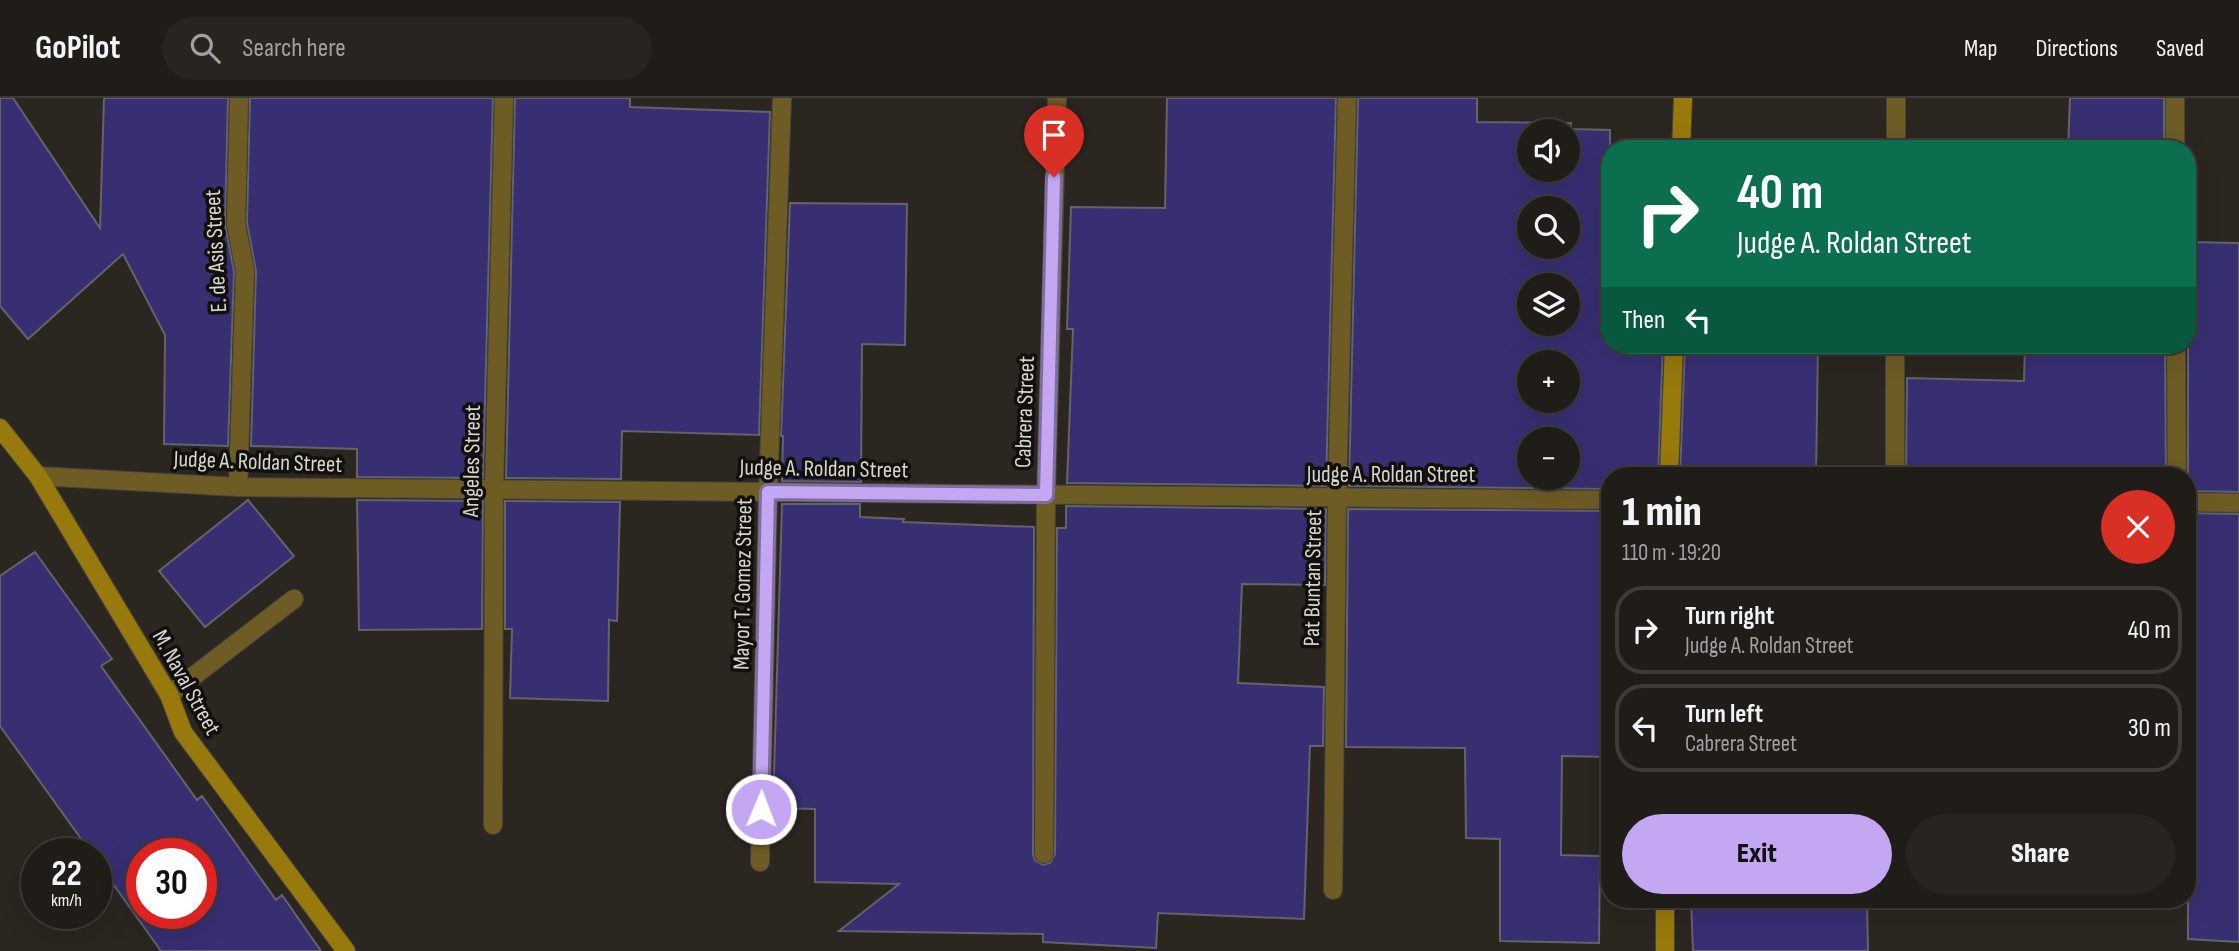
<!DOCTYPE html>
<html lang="en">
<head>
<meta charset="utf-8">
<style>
  :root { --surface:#201c18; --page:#282521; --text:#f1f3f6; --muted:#a2a1a2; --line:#3d3a37; --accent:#c3a7f2 }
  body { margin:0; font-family:"Sofia Sans Condensed",sans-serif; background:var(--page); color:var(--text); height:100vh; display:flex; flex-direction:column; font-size:26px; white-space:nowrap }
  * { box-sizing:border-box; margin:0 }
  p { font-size:23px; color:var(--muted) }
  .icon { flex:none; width:38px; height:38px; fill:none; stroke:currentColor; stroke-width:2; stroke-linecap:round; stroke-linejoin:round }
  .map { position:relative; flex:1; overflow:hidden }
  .panel { position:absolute; left:1601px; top:369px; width:595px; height:441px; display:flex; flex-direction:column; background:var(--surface); border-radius:28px; box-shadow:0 7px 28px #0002,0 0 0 2px var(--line) }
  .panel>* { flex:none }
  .banner { position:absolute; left:1601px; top:42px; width:595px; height:214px; border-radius:28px; box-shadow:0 7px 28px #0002,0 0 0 2px var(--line); background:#0b6e4f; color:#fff; overflow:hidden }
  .controls { position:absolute; left:1517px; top:21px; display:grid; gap:14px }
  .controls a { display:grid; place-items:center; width:63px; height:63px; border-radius:50%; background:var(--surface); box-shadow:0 7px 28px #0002,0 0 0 2px var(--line); font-size:35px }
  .speed { position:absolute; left:21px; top:740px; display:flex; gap:14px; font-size:35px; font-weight:700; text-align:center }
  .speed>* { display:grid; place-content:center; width:91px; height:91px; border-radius:50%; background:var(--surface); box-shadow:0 7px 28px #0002,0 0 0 2px var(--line); line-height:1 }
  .speed small { font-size:18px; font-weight:400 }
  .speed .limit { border:10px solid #d22; background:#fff; color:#111 }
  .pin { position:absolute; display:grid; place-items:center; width:60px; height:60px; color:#fff; margin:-72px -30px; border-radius:50% 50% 50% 0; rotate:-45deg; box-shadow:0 0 7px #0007 }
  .pin .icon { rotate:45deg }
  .me { position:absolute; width:77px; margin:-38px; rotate:1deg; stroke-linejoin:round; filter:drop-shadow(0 0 5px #0008) }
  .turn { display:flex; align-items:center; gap:24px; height:147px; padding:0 21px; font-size:32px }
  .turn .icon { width:91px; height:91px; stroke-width:2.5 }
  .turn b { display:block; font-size:49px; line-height:60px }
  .then { display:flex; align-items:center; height:66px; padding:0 21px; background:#0003; gap:14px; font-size:26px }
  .round { display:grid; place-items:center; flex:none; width:74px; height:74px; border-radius:37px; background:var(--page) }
  .overview { display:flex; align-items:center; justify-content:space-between; height:119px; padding:0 21px }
  h1 { font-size:42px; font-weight:800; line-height:52px }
  .primary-button { display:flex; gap:14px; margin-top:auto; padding:14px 21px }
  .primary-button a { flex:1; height:80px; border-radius:42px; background:var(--accent); color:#111; font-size:28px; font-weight:800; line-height:80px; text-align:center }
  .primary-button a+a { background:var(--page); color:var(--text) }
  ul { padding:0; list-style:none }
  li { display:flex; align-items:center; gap:21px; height:88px; margin:0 14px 10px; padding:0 7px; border:4px solid var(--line); border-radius:28px }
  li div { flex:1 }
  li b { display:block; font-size:26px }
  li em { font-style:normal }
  header { display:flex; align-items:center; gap:42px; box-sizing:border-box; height:98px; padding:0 35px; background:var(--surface); border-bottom:2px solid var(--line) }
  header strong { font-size:33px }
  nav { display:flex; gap:38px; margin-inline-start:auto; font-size:24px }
  .search { width:490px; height:63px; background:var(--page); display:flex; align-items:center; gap:18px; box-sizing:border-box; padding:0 24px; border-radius:38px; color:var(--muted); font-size:26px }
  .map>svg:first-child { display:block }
  .building { fill:#372f72; stroke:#62636b; stroke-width:2; fill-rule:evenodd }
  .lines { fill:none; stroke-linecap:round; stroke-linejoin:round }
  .service-casing { stroke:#47423c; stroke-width:20 }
  .minor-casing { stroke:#47423c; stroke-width:20 }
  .tertiary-casing { stroke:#47423c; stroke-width:20 }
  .secondary-casing { stroke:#47423c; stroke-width:20 }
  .service { stroke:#6e5c25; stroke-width:18 }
  .minor { stroke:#6e5c25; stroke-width:18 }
  .tertiary { stroke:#6e5c25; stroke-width:18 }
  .secondary { stroke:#97790c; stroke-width:18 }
  .route-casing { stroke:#7f6d9d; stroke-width:18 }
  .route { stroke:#c3a7f2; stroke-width:12 }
  .labels { text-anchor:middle; stroke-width:7; stroke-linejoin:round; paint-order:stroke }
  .street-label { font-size:23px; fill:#d9d6d2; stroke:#12100d }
</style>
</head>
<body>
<header>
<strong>GoPilot</strong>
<div class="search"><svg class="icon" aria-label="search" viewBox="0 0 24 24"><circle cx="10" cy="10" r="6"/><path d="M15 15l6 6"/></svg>Search here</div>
<nav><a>Map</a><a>Directions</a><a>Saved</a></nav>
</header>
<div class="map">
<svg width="2239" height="853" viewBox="0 0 2239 853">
  <rect width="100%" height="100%" fill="#2b2620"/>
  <path class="building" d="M 0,0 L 13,0 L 100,130 L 104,0 L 228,0 L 225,126 L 234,174 L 228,348 L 164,346 L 165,237 L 123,156 L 28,241 L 0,208 Z
    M 250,0 L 493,0 L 483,380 L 357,379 L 357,351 L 251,348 L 256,173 L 247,125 Z
    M 515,0 L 630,0 L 630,9 L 770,14 L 759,337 L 622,333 L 621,381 L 506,380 Z
    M 1167,0 L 1336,0 L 1326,388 L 1067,385 L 1073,231 L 1067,231 L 1071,109 L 1165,110 Z
    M 1358,0 L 1477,0 L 1477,24 L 1571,25 L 1571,31 L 1610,32 L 1610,247 L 1663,247 L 1658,378 L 1610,378 L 1610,391 L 1349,388 ZM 1530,33 L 1568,33 L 1568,72 L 1530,72 ZM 1530,110 L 1568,110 L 1568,149 L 1530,149 ZM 1530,187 L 1568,187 L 1568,226 L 1530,226 ZM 1530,264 L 1568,264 L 1568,303 L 1530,303 ZM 1530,341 L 1568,341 L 1568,380 L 1530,380 Z
    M 2070,0 L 2164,0 L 2164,51 L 2068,51 Z
    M 790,105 L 907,106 L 905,247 L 862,246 L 861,384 L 782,383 L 783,338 L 781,338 Z
    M 2188,144 L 2239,145 L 2239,394 L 2188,393 Z
    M 1685,247 L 1818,247 L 1816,378 L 1680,378 Z
    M 2025,247 L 2165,247 L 2166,378 L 1906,378 L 1907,280 L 2024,283 Z
    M 248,402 L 294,458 L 205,529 L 159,473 Z
    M 357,402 L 483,403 L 482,531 L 359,532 Z
    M 505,403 L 620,404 L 617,523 L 609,522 L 608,603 L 510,600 L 512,531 L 505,531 Z
    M 782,406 L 860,406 L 860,419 L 904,421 L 903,424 L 1034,429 L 1033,756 L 1035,762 L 1043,767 L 1050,765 L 1055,756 L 1057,430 L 1066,430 L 1066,408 L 1326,411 L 1325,487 L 1242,486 L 1238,585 L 1324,589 L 1323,648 L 1310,648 L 1304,821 L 1158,815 L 1156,850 L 1043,844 L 1043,836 L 839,833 L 899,786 L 815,784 L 815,711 L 773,710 Z
    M 1348,411 L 1610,413 L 1610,659 L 1562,658 L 1561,757 L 1600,758 L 1599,845 L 1500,843 L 1500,741 L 1466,740 L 1465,650 L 1346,649 Z
    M 2188,415 L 2239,416 L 2239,844 L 2188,841 Z
    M 35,454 L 112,561 L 101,568 L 197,702 L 202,698 L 276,802 L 282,797 L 321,853 L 161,853 L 96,762 L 96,756 L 92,756 L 0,628 L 0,478 ZM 142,756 L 201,756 L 201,816 L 142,816 Z
    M 1691,802 L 1867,802 L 1868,853 L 1693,853 Z"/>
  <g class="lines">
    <defs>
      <path id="service" d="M 2175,0 L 2175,51
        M 2176,247 L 2177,378
        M 169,597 L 294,501"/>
      <path id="minor" d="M 1896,51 L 1896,0
        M 1895,378 L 1895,247
        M 238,389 L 245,173 L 236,126 L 239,0
        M 2188,404 L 2239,405
        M 493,727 L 494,391 L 504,0
        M 1044,756 L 1046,397 L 1057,0
        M 760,764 L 768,394 L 782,0
        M 1333,792 L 1337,400 L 1347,0"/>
      <path id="tertiary" d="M 38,378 L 238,389 L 1610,402"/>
      <path id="secondary" d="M 1681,51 L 1683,0
        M 0,330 L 38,378 L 169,597 L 183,634 L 346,853
        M 1669,378 L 1674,247
        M 1665,853 L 1665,802"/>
    </defs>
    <use href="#service" class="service-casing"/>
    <use href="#minor" class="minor-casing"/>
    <use href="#tertiary" class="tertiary-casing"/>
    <use href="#secondary" class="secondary-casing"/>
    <use href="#service" class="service"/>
    <use href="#minor" class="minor"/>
    <use href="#tertiary" class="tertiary"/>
    <use href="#secondary" class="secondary"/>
  </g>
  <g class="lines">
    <defs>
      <path id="route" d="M 761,711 L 768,394 L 1046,397 L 1054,79"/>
    </defs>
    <use href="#route" class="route-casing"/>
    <use href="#route" class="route"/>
  </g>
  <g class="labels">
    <g class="street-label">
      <text transform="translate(215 153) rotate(-93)" y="8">E. de Asis Street</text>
      <text transform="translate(1024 314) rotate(-88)" y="8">Cabrera Street</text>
      <text transform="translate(258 363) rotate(2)" y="8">Judge A. Roldan Street</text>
      <text transform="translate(471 363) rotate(-89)" y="8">Angeles Street</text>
      <text transform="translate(824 370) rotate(1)" y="8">Judge A. Roldan Street</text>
      <text x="1391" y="384">Judge A. Roldan Street</text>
      <text transform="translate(1312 480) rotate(-89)" y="8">Pat Buntan Street</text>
      <text transform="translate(742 486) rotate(-89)" y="8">Mayor T. Gomez Street</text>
      <text transform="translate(187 584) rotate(61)" y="8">M. Naval Street</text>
    </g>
  </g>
</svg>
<div class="controls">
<a><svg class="icon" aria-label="sound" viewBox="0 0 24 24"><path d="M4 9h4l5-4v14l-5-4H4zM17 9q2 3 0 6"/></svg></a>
<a><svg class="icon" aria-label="search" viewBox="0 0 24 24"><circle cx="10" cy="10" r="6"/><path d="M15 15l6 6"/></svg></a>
<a><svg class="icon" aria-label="layers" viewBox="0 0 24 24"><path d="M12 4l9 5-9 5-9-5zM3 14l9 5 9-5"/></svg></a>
<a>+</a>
<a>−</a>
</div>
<div class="speed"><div>22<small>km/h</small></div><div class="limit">30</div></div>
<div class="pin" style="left:1054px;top:79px;background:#d93025"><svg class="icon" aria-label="arrive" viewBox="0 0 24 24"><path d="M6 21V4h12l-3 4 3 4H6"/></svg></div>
<svg class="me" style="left:761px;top:711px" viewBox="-20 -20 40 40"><circle r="17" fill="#c3a7f2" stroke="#fff" stroke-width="3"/><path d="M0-11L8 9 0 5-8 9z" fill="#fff"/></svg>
<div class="banner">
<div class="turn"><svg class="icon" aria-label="right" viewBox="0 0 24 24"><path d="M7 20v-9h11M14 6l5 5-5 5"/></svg><div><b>40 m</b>Judge A. Roldan Street</div></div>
<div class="then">Then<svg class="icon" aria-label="left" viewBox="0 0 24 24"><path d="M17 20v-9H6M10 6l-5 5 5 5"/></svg></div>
</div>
<section class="panel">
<div class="overview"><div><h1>1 min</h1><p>110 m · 19:20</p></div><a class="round" style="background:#d93025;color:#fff"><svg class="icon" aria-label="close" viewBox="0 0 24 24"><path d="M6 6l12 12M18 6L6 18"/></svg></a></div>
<ul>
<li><svg class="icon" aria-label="right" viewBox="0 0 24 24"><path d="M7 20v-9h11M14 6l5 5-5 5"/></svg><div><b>Turn right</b><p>Judge A. Roldan Street</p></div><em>40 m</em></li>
<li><svg class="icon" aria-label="left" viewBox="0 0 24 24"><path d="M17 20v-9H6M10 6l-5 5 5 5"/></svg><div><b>Turn left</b><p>Cabrera Street</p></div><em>30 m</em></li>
</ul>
<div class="primary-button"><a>Exit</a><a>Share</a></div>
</section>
</div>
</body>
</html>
